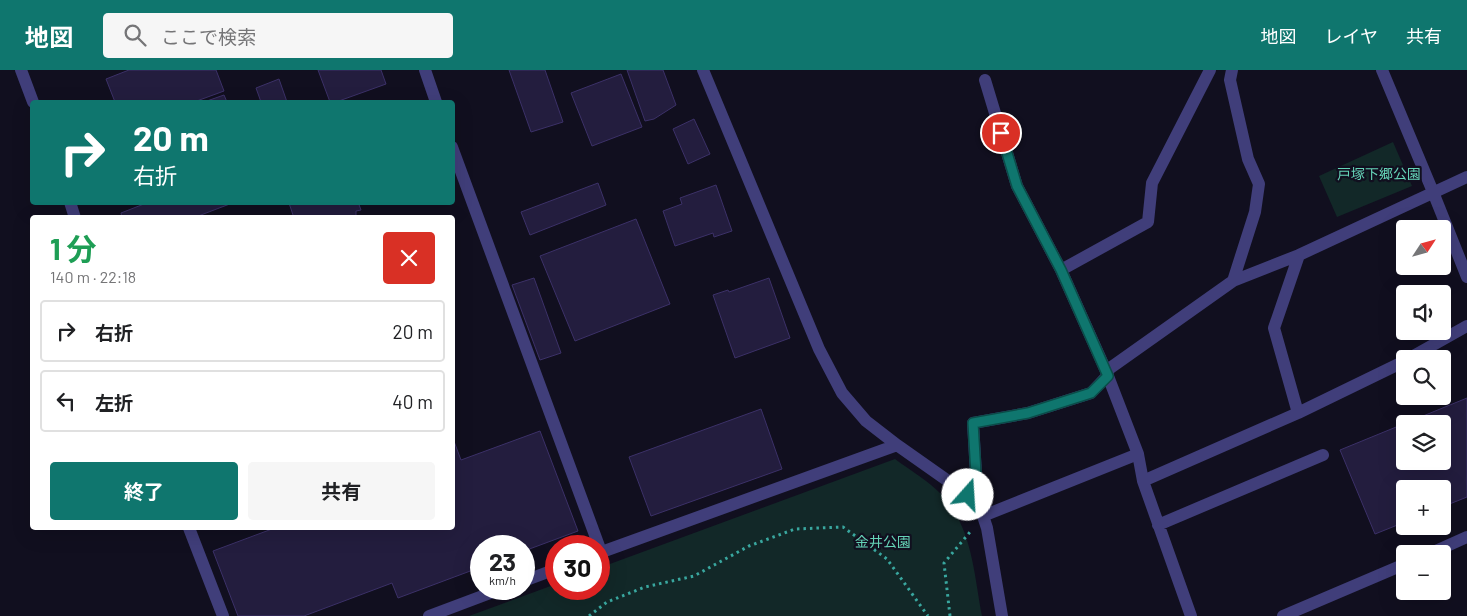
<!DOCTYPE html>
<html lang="ja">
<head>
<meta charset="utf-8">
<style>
  :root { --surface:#fff; --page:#f6f6f6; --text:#202124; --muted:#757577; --line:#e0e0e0; --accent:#0f766e }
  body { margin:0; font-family:Barlow,"Noto Sans JP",sans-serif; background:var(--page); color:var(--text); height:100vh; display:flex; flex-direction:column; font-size:19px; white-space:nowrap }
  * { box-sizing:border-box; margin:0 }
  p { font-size:16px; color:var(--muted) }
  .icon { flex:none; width:28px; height:28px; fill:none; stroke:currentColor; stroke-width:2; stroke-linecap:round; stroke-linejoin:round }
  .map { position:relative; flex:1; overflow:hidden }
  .panel { position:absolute; left:30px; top:145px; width:425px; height:315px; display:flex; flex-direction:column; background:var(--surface); border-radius:5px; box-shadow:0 5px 20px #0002 }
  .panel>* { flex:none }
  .hud { position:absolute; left:30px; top:30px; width:425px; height:105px; border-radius:5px; box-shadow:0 5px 20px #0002; background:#0f766e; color:#fff; overflow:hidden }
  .needle { width:32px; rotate:54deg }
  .tools { position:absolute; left:1396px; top:150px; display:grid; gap:10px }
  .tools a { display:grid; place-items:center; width:55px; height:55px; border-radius:5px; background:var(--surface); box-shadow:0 5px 20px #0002; font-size:25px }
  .speed { position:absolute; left:470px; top:465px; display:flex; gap:10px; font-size:25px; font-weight:700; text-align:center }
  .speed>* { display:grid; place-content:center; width:65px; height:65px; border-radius:50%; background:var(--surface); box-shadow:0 5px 20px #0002; line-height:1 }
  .speed small { font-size:12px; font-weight:400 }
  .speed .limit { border:8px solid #d22; background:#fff; color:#111 }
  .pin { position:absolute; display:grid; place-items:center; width:42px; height:42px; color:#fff; margin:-21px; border:2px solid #fff; border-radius:50%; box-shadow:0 1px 5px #0007 }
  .me { position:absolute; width:55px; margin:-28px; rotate:19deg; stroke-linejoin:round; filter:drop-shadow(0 0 4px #0008) }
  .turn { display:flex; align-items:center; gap:18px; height:105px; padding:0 20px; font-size:22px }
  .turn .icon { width:65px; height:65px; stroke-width:2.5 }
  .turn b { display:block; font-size:35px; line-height:42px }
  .round { display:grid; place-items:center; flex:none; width:52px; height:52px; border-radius:5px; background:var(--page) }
  .head { display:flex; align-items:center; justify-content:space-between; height:85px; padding:0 20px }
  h1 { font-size:30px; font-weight:700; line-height:38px; color:#1e9e55 }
  .primary-button { display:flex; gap:10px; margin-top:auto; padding:10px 20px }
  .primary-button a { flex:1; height:58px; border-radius:5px; background:var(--accent); color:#fff; font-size:20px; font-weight:700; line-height:58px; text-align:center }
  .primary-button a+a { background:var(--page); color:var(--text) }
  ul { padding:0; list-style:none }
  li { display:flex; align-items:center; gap:15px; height:62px; margin:0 10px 8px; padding:0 10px; border:2px solid var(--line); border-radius:5px }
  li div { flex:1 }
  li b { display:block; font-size:19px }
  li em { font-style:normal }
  header { display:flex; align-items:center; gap:30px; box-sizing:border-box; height:70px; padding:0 25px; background:var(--accent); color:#fff }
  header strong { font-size:24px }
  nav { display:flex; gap:28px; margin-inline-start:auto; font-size:18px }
  .search { width:350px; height:45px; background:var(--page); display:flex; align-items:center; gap:12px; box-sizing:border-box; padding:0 18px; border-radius:5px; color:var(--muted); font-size:19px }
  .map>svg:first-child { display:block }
  .green { fill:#122828 }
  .building { fill:#231d3e; stroke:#3c3168; fill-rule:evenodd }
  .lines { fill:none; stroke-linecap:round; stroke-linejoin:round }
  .path { stroke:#39a79f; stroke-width:3; stroke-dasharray:2.5 4; stroke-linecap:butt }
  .minor { stroke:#403e7a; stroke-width:12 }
  .tertiary { stroke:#403e7a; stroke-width:12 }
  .route-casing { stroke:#0a4d48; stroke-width:12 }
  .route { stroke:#0f766e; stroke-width:9 }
  .labels { text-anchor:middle; stroke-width:4.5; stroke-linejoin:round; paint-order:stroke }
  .park-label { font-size:14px; fill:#65d3b7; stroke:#110f1f }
</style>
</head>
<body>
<header>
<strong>地図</strong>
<div class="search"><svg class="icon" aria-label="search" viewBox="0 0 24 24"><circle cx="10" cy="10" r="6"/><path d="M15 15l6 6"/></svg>ここで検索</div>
<nav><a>地図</a><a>レイヤ</a><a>共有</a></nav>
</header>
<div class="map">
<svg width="1467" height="546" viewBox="0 0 1467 546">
  <rect width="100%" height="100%" fill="#110f1f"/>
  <path class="green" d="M 1393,72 L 1412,116 L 1337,147 L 1319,106 Z
    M 895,389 C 910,400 928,411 941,424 C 972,456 974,504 982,546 L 469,546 L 556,514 L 556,519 L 599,519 L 599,498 Z"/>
  <path class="building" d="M 129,0 L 216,0 L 224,21 L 194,32 L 115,32 L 106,9 Z
    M 318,0 L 381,0 L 386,14 L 336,32 L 330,32 Z
    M 509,0 L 545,0 L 563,52 L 531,62 Z
    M 627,0 L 663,0 L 676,35 L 654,49 L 645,51 Z
    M 621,4 L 642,57 L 592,76 L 571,23 Z
    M 279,9 L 287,32 L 261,32 L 256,18 Z
    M 224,25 L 227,32 L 204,32 Z
    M 694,49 L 710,84 L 688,94 L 673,59 Z
    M 598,113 L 606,135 L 530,165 L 521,142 Z
    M 716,115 L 732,161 L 714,167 L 713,163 L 675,176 L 663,141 L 682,134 L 680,128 Z
    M 149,132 L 235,132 L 193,148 L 122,148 L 121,143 Z
    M 291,132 L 358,132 L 361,140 L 356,141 L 356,148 L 294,148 L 289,133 Z
    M 636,149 L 670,234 L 575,271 L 540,186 Z
    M 534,208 L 561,283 L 540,290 L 512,215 Z
    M 769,208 L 790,268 L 735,288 L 713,225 L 728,220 L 729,222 Z
    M 1467,328 L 1467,427 L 1442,437 L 1442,419 L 1405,419 L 1405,452 L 1375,464 L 1340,380 ZM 1405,354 L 1442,354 L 1442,391 L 1405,391 Z
    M 761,339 L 782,399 L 651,446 L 629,387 Z
    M 540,361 L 578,461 L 524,481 L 524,476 L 481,476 L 481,497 L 398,528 L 392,513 L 304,546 L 238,546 L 213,481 L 272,459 L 271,458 L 452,458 L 452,366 L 461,390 Z"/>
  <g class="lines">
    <path class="path" d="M 589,546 L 607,532 L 645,517 L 694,506 L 749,476 L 795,459 L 843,457 L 887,489 L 928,546
      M 950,546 L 944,493 L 970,462"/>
    <path class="minor" d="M 425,0 L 436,32
      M 1382,0 L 1433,122 L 1467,207
      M 985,10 L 1017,116 L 1061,200 L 1106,301 L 1138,384 L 1143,411 L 1191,546
      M 452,77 L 599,476
      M 1061,200 L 1148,152 L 1152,113 L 1210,0
      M 1233,211 L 1299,185
      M 1408,289 L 1467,256
      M 1106,301 L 1233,211 L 1255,142 L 1259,114 L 1248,89 L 1230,10 L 1232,0
      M 1298,343 L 1274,258 L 1299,185 L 1467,107
      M 1143,411 L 1298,343 L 1405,291
      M 968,425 L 976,404 L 973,353 L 1028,343 L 1091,323 L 1108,305
      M 983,446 L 1138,384
      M 1158,455 L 1323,385"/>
    <path class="tertiary" d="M 21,0 L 33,32
      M 703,0 L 819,279 L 842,323 L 866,351 L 897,375
      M 70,132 L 75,148
      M 189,458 L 223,546
      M 599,483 L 897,375 L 968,425 L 983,446 L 987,458 L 1002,546
      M 1429,484 L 1467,467
      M 524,511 L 556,499
      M 429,546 L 501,519
      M 1283,546 L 1405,494"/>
  </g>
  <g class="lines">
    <defs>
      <path id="route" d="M 968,425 L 976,404 L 973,353 L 1028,343 L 1091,323 L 1108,306 L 1061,200 L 1017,116 L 1001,63"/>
    </defs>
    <use href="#route" class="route-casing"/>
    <use href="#route" class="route"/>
  </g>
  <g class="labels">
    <g class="park-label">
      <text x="1379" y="109">戸塚下郷公園</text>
      <text x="883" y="477">金井公園</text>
    </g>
  </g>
</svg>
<div class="tools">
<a><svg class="needle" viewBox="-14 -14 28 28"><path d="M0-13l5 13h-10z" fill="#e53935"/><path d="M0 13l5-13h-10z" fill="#757577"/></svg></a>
<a><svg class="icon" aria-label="sound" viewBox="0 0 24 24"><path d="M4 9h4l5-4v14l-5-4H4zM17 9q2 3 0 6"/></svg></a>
<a><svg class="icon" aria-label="search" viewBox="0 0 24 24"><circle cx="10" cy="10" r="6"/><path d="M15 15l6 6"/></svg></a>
<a><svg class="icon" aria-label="layers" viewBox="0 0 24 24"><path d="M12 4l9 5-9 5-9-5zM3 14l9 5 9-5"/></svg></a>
<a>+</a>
<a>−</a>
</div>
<div class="speed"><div>23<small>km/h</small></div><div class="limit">30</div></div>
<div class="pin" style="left:1001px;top:63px;background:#d93025"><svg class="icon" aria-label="arrive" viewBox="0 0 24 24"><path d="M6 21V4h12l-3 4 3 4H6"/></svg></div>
<svg class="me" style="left:968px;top:425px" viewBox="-20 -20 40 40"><circle r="19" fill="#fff"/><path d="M0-13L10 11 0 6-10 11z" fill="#0f766e"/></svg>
<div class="hud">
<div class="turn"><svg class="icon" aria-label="right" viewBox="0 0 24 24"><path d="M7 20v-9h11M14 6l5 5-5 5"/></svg><div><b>20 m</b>右折</div></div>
</div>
<section class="panel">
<div class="head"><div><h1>1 分</h1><p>140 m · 22:18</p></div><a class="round" style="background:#d93025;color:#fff"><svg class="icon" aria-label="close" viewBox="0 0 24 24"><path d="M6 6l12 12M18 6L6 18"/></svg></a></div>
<ul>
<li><svg class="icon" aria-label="right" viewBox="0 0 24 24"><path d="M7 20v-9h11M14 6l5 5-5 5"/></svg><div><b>右折</b></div><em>20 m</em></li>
<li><svg class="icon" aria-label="left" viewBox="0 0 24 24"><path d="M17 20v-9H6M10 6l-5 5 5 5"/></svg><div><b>左折</b></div><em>40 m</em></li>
</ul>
<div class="primary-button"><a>終了</a><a>共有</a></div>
</section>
</div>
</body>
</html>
